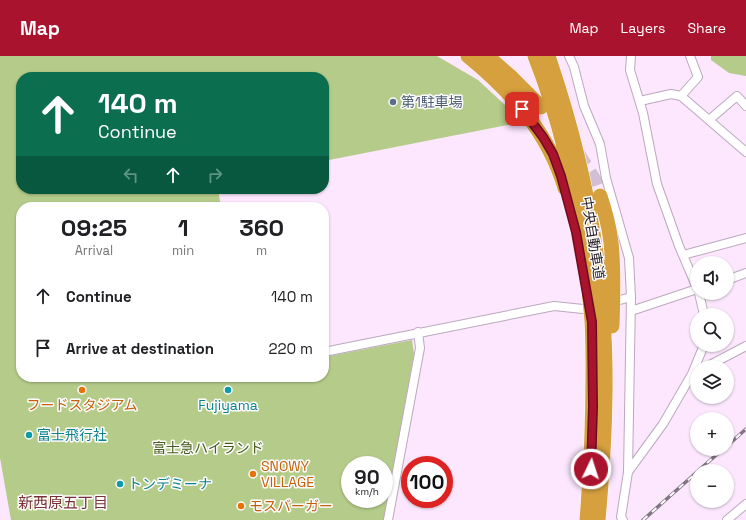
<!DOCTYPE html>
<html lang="en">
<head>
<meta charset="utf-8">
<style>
  :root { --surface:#fff; --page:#f6f6f6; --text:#202124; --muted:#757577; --accent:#aa132d }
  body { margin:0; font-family:"Space Grotesk","Noto Sans JP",sans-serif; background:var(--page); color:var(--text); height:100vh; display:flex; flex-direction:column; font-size:15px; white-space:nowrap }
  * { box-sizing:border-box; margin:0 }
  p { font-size:13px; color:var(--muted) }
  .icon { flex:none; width:22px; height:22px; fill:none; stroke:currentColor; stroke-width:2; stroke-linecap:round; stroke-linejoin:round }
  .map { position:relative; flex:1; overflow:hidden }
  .details { position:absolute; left:16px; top:146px; width:313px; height:180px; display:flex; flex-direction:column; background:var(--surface); border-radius:16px; box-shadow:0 1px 3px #0004 }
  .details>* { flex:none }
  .banner { position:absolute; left:16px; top:16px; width:313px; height:122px; border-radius:16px; box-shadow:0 1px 3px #0004; background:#0b6e4f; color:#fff; overflow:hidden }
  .controls { position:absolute; left:690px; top:200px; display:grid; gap:8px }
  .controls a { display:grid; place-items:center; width:44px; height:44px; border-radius:50%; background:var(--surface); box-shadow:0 1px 3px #0004; font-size:20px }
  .speed { position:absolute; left:341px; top:400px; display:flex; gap:8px; font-size:20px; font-weight:700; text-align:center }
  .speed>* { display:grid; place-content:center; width:52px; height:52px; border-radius:50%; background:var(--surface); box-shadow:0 1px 3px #0004; line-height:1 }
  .speed small { font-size:10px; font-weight:400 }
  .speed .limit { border:6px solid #d22; background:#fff; color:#111 }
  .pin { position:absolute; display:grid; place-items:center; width:34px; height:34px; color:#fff; margin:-17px; border-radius:8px; box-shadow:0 2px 6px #0006 }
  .me { position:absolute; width:44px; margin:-22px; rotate:4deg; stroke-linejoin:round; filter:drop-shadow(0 0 3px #0008) }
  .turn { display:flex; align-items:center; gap:14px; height:84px; padding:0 16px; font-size:18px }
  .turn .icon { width:52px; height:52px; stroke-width:2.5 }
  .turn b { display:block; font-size:28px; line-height:34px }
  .lanes { display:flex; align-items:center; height:38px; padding:0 16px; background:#0003; justify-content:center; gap:20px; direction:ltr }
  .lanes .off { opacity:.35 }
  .eta { display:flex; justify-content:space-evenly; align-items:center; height:68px; text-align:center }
  .eta b { font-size:24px; font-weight:600; line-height:28px }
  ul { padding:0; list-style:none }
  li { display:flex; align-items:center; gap:12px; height:52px; padding:0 16px }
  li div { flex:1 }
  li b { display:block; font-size:15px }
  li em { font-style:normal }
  header { display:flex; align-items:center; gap:24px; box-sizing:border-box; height:56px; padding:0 20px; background:var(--accent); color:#fff }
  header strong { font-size:19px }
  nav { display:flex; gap:22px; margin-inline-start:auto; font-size:14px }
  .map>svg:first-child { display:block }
  .green { fill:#b5cb89; fill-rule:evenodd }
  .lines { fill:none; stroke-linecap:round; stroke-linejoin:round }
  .highway-tunnel { stroke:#d1bfd3; stroke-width:15; stroke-dasharray:15 8; stroke-linecap:butt }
  .street-casing { stroke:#bca8be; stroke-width:10 }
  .highway-casing { stroke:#fff; stroke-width:16 }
  .street { stroke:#fff; stroke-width:8 }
  .highway { stroke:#d7a03f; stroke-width:15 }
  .rail-casing { stroke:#827482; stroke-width:3.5 }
  .rail { stroke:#fdfdfd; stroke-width:2; stroke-dasharray:6; stroke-linecap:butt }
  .route-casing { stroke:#6e0c1d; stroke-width:10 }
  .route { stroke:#aa132d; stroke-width:7 }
  .service-dot { fill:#5c6f8a; stroke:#fdfdfd; stroke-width:1.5 }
  .food-dot { fill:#e8710a; stroke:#fdfdfd; stroke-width:1.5 }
  .culture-dot { fill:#0f9aa8; stroke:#fdfdfd; stroke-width:1.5 }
  .labels { text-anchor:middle; stroke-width:3; stroke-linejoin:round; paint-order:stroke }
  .service-label { font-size:14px; fill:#4e5e75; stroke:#fdfdfd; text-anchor:start }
  .street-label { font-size:14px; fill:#271f27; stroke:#fdfdfd }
  .food-label { font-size:14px; fill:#c56008; stroke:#fdfdfd; text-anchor:start }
  .culture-label { font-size:14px; fill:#0d838f; stroke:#fdfdfd; text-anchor:start }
  .park-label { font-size:14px; fill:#4a5c1d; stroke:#fdfdfd }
  .neighbourhood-label { font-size:15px; fill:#783134; stroke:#fdfdfd }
</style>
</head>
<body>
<header>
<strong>Map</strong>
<nav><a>Map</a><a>Layers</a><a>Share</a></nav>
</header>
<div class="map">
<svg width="746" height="464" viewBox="0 0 746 464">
  <rect width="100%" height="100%" fill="#fce7fe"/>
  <path class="green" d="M 0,0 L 437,0 L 478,24 L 505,49 L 518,67 L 324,105 L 324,21 L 21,21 L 21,133 L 218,133 L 221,151 L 21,151 L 21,321 L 324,321 L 324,301 L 412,284 L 414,298 L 384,464 L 11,464 L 0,402 ZM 350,409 L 384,409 L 384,443 L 350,443 Z
    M 711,0 L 746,0 L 746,20 L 729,17 L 711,4 Z"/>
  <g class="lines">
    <path class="highway-tunnel" d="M 577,97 L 594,124 L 600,140"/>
    <defs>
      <path id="street" d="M 569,0 L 574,11 L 584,50 L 600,88 L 606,122 L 629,202 L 631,241 L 628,416
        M 631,0 L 630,14 L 643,57 L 657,128 L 679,190 L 697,232
        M 681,40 L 746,96
        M 640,45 L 671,38 L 681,40 L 698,21 L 690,0
        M 709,64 L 737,40 L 746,50
        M 683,199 L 746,182
        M 727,224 L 746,217
        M 699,237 L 704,259
        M 620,244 L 631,241
        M 631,255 L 697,233
        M 324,296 L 554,250 L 583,253
        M 706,311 L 746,290
        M 388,464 L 420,292 L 418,276
        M 623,464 L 621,461 L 628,416 L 663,368 L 692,318 L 704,289
        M 727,464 L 746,448"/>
      <path id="highway" d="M 468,0 C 512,36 548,76 565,132
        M 487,0 L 512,22 L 541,51
        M 535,0 C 568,84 585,175 592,265 C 593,282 593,299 593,316 C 593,366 591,415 587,464
        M 548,0 C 577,85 597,173 603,264 C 608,330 604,398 598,464
        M 600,140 C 605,155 609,170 611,186 C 614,214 613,242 612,270"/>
    </defs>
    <use href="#street" class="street-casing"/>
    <use href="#highway" class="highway-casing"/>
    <use href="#street" class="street"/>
    <use href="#highway" class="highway"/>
    <defs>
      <path id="rail" d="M 727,390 L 746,373
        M 698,415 L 723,393
        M 643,464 L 697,416"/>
    </defs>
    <use href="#rail" class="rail-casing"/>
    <use href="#rail" class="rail"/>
  </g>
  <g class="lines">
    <defs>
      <path id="route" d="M 522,53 L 543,81 L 553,98 L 561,120 L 576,176 L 592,266 L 593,351 L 591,413"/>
    </defs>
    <use href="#route" class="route-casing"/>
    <use href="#route" class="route"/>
  </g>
  <circle class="service-dot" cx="393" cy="46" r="4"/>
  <g class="food-dot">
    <circle cx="82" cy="334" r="4"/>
    <circle cx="253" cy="418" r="4"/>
    <circle cx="241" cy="450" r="4"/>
  </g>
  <g class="culture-dot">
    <circle cx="228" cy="334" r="4"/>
    <circle cx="29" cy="379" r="4"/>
    <circle cx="120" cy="428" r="4"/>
  </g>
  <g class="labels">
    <g class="service-label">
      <text x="401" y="51">第1駐車場</text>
    </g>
    <g class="street-label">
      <text transform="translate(593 182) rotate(81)" y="5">中央自動車道</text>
    </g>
    <g class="food-label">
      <text x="82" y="354" text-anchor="middle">フードスタジアム</text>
      <text x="261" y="415">SNOWY<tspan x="261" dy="16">VILLAGE</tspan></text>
      <text x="249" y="455">モスバーガー</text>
    </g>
    <g class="culture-label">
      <text x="228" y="354" text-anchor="middle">Fujiyama</text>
      <text x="37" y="384">富士飛行社</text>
      <text x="128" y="433">トンデミーナ</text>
    </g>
    <g class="park-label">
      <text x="208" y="397">富士急ハイランド</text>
    </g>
    <g class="neighbourhood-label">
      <text x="63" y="452">新西原五丁目</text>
    </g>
  </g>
</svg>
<div class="controls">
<a><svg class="icon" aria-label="sound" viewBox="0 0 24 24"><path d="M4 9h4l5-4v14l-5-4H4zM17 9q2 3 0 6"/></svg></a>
<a><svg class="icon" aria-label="search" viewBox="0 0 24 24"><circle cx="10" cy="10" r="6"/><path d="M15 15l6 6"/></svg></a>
<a><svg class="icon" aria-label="layers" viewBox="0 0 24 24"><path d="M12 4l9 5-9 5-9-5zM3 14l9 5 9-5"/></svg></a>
<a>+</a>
<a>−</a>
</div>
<div class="speed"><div>90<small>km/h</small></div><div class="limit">100</div></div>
<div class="pin" style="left:522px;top:53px;background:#d93025"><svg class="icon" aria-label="arrive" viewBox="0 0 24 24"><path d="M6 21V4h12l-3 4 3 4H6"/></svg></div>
<svg class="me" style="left:591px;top:413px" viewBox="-20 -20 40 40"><circle r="17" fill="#aa132d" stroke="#fff" stroke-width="3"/><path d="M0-11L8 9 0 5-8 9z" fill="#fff"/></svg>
<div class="banner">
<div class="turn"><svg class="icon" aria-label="ahead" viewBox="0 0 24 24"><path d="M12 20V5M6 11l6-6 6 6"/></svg><div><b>140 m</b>Continue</div></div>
<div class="lanes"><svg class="icon off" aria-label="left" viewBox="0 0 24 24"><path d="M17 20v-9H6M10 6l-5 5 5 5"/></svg><svg class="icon" aria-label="ahead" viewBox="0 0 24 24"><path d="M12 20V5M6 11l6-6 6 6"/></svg><svg class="icon off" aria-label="right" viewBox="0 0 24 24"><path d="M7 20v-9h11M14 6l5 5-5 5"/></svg></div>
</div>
<section class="details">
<div class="eta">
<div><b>09:25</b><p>Arrival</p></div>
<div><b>1</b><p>min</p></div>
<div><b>360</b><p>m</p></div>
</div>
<ul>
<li><svg class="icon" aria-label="ahead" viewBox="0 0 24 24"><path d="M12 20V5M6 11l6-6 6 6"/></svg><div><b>Continue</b></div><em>140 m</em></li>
<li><svg class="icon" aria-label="arrive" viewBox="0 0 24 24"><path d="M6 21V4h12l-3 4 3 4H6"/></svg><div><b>Arrive at destination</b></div><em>220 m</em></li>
</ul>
</section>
</div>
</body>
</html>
